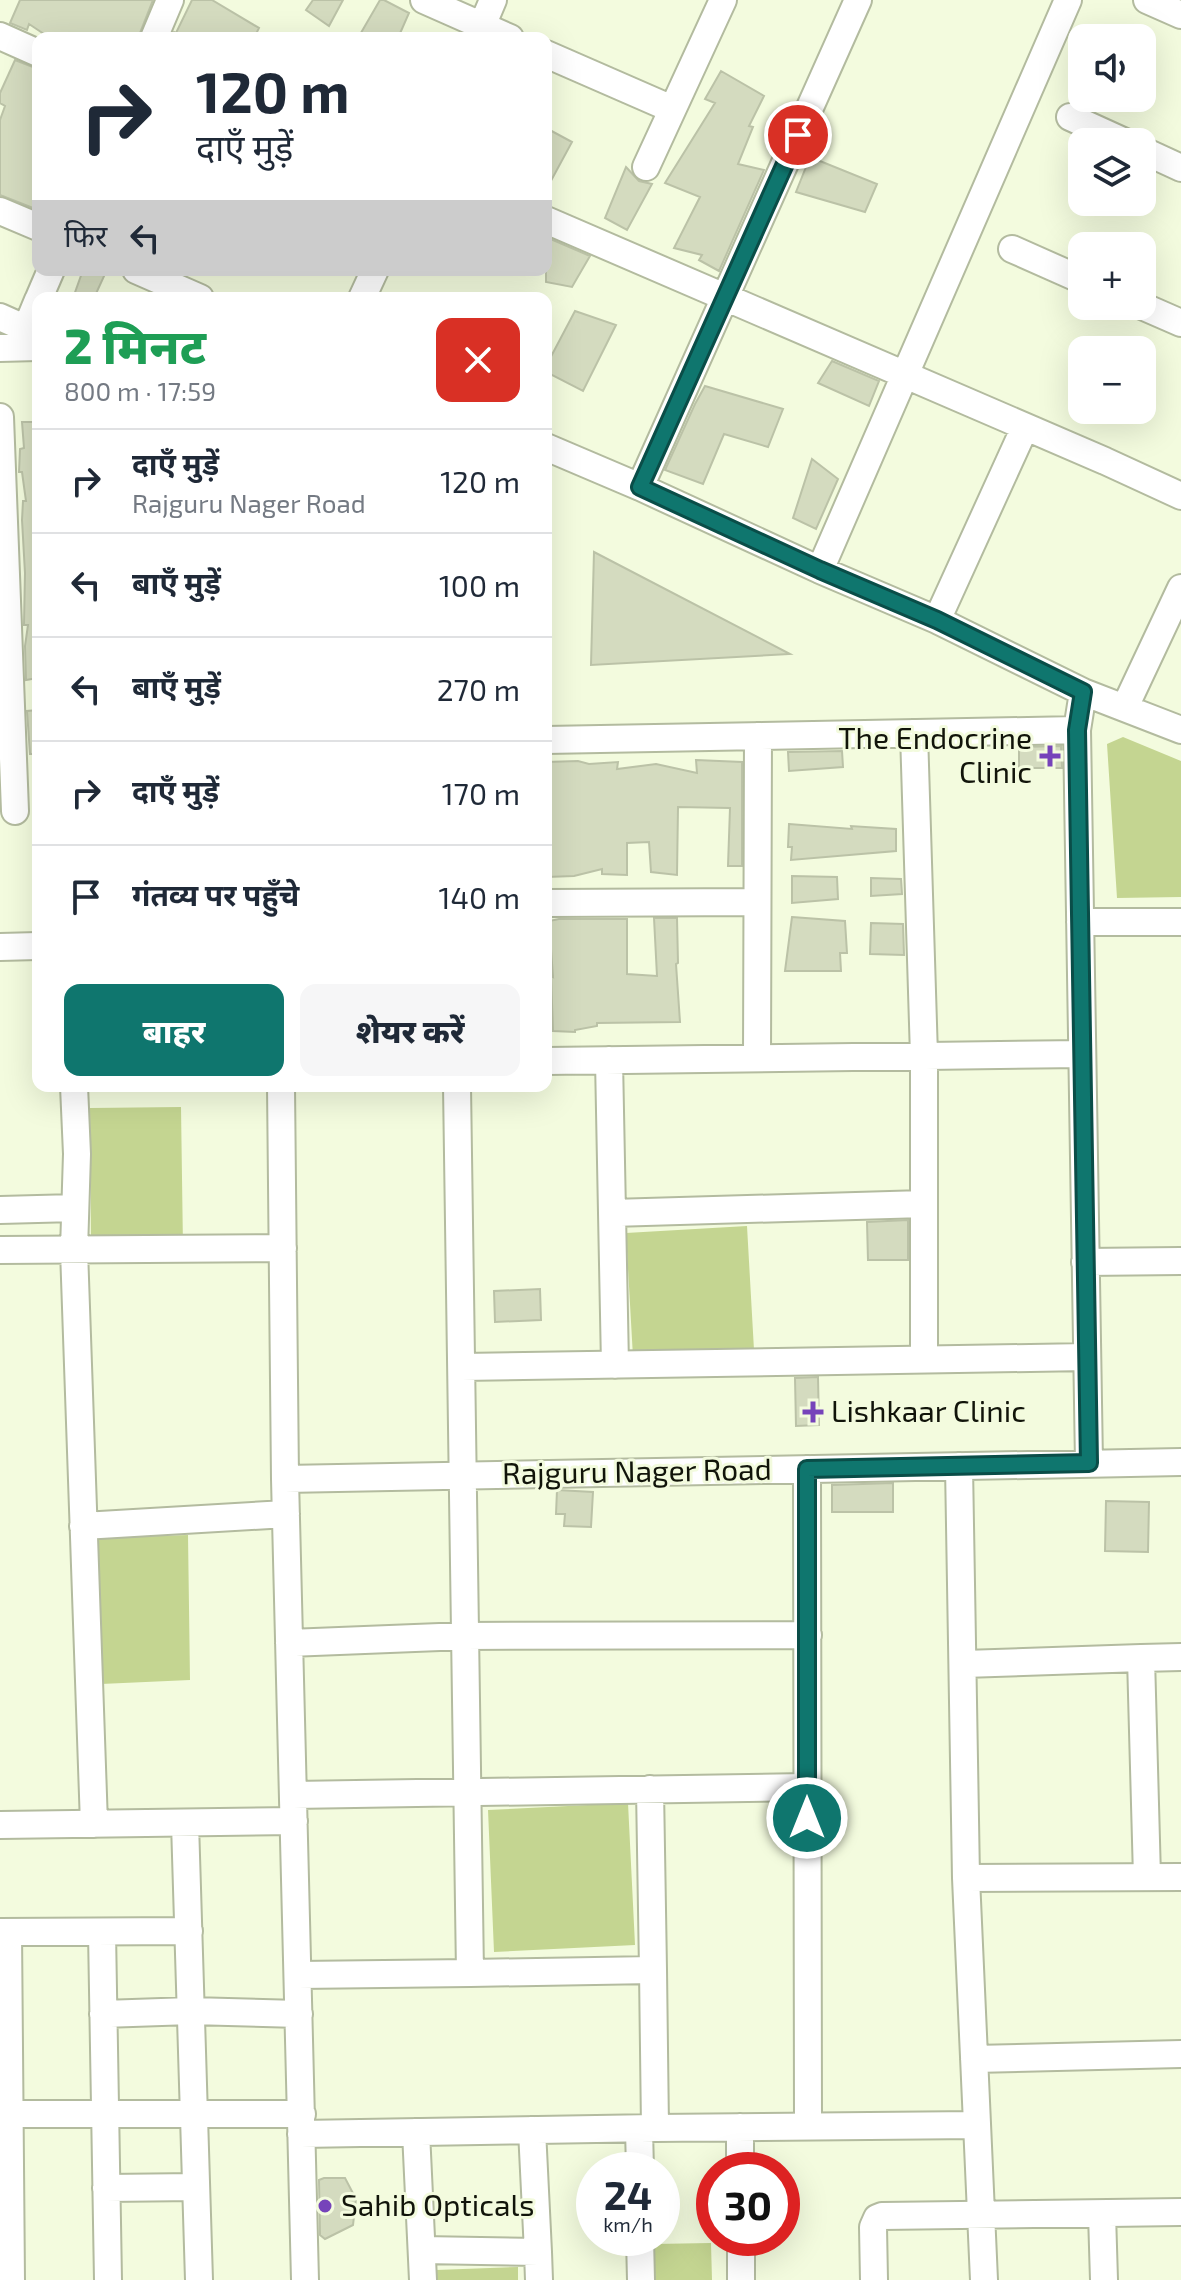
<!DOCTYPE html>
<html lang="hi">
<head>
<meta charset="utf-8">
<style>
  :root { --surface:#fff; --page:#f6f6f7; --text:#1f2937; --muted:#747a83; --line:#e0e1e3; --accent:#0f766e }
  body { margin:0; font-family:"Exo 2","Noto Sans Devanagari",sans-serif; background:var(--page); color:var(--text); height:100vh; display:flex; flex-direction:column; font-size:30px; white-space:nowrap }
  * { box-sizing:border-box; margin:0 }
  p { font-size:26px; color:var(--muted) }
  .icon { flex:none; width:44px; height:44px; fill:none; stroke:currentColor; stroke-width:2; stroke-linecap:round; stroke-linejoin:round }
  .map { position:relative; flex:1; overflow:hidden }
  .details { position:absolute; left:32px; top:292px; width:520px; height:800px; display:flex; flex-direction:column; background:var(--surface); border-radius:16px; box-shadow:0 8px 32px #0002 }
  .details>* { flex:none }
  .banner { position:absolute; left:32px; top:32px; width:520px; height:244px; border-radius:16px; box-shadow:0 8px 32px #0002; background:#fff; color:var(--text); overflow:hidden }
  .tools { position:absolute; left:1068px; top:24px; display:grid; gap:16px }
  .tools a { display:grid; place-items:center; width:88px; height:88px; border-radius:16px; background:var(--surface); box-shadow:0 8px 32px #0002; font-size:40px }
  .speed { position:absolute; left:576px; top:2152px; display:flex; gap:16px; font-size:40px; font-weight:700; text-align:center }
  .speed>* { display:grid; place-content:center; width:104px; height:104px; border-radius:50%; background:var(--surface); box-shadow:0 8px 32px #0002; line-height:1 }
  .speed small { font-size:20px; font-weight:400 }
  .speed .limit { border:12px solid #d22; background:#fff; color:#111 }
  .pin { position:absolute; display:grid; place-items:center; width:68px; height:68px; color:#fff; margin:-34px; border:4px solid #fff; border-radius:50%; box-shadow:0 2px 8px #0007 }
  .me { position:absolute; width:88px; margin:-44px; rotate:0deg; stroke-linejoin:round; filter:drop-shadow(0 0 6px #0008) }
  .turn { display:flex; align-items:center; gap:28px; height:168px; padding:0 32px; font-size:36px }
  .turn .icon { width:104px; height:104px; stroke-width:2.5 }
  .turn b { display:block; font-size:56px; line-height:68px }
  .then { display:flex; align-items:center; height:76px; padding:0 32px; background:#0003; gap:16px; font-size:30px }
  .round { display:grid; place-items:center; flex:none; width:84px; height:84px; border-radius:16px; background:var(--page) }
  .overview { display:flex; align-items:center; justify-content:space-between; height:136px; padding:0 32px }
  h1 { font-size:48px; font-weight:800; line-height:60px; color:#1e9e55 }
  .action { display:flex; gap:16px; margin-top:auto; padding:16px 32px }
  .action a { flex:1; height:92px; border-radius:16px; background:var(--accent); color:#fff; font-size:32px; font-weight:800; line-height:92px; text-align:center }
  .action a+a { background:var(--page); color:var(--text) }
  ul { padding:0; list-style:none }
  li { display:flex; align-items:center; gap:24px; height:104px; padding:0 32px; border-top:2px solid var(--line) }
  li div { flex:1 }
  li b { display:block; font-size:30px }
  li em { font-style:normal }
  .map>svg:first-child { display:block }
  .green { fill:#c4d591 }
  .building { fill:#d4dbbf; stroke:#bbc2a7; stroke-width:2 }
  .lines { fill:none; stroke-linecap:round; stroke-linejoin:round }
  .minor-casing { stroke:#b3bb9f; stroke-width:30 }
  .minor { stroke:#fff; stroke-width:26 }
  .route-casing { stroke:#0a4d48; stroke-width:20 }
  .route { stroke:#0f766e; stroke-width:14 }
  .poi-dot { fill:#7643ba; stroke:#f3fbde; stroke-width:3 }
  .labels { text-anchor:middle; stroke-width:6; stroke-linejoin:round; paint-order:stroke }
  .poi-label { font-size:30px; fill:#11140a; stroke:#f3fbde; text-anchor:start }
  .street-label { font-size:30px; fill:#11140a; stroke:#f3fbde }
</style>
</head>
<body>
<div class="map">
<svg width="1181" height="2280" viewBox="0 0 1181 2280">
  <rect width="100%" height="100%" fill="#f3fbde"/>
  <path class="green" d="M 1123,737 L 1181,761 L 1181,897 L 1117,898 L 1107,744 Z
    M 181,1107 L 183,1248 L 91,1248 L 90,1108 Z
    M 747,1226 L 754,1350 L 633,1357 L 626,1233 Z
    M 188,1535 L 190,1680 L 101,1684 L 96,1538 Z
    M 628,1803 L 635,1945 L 494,1952 L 488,1810 Z
    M 711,2243 L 712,2280 L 655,2280 L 654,2244 Z
    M 518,2267 L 518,2280 L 437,2280 L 436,2270 Z"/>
  <path class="building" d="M 20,0 L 153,0 L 138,38 L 50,38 L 29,24 L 27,30 L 10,23 Z
    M 192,0 L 212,0 L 259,28 L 254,38 L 171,38 L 174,32 L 176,33 Z
    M 313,0 L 343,0 L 329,26 L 306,10 Z
    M 380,0 L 384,0 L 409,13 L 398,38 L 358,38 Z
    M 15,60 L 38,69 L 38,210 L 0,195 L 0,120 L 5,106 L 0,103 L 0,93 Z
    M 721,71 L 764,96 L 749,126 L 753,127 L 738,164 L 764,170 L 719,271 L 699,260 L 702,255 L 674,248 L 700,197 L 665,183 L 715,103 L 705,99 Z
    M 546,128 L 572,142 L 546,190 Z
    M 810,157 L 877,184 L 865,212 L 796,192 Z
    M 626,167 L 639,181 L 652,184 L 627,230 L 605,218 Z
    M 546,237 L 590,256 L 572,287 L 546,282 Z
    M 83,270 L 97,270 L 105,274 L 94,298 L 73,298 Z
    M 575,311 L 616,325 L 583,391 L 546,372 L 546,366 Z
    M 832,361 L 879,381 L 869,406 L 818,383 Z
    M 705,386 L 783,409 L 768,447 L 724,434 L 703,484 L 665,470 L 695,404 Z
    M 22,422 L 38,422 L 38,678 L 26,680 L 25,646 L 28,625 L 24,625 L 25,573 L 22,520 L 23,501 L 26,501 L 22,472 L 19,472 L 20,449 L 24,448 Z
    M 812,459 L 838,479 L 816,529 L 793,518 Z
    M 594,552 L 790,654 L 591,665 Z
    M 38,710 L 38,754 L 30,754 L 27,711 Z
    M 1061,746 L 1062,768 L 1019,768 L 1019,747 Z
    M 842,751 L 843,767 L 789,771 L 788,752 Z
    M 696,760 L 742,762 L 742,866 L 728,866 L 730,808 L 678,807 L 677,875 L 651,872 L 649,842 L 627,843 L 627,875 L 602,874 L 602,869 L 574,876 L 547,877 L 546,762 L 578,761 L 589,764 L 618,762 L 617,769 L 656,764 L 697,773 Z
    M 789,824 L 852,829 L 851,826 L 896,829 L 896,851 L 791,860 L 792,847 L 788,847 Z
    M 792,876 L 837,877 L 838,899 L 792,903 Z
    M 871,878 L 901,879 L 902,894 L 871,896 Z
    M 792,917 L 845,921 L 847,953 L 840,953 L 841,971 L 785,971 Z
    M 654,918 L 677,918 L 678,963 L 676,964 L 680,1022 L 597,1023 L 597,1026 L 575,1030 L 575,1032 L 553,1031 L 551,976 L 553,977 L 549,921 L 559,919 L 627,919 L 627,974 L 657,976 Z
    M 871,923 L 903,924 L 904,955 L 870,954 Z
    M 908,1220 L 908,1260 L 868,1260 L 867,1222 Z
    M 540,1289 L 541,1320 L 495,1322 L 494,1291 Z
    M 818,1377 L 819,1425 L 796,1426 L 795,1378 Z
    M 893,1483 L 893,1512 L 832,1512 L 832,1485 Z
    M 557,1490 L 593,1492 L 591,1527 L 564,1526 L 565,1514 L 556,1514 Z
    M 1106,1501 L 1149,1502 L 1148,1552 L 1105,1551 Z
    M 324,2178 L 345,2178 L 356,2199 L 353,2225 L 325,2239 L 320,2235 L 319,2180 Z"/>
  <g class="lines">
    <defs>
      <path id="minor" d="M 424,0 L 510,38
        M 1147,0 L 1181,15
        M 0,36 L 38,53
        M 154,38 L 170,0
        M 477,38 L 493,0
        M 546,54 L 672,109
        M 1070,117 L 1125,142
        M 1142,150 L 1181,168
        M 646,167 L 723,0
        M 0,211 L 38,227
        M 546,220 L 1105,461 L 1181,496
        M 1012,249 L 1082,280
        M 136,270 L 200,298
        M 39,298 L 51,270
        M 362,298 L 375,270
        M 1142,306 L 1181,323
        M 0,317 L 38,334
        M 26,329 L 38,300
        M 0,348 L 38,347
        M 0,417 L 15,811
        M 546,447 L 640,487 L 820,570 L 937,620 L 1083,692 L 1181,730
        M 640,487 L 858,0
        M 820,570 L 1068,0
        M 937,620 L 1025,427
        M 1083,692 L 1077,730 L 1089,1463
        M 1125,707 L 1181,588
        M 914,733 L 924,1056 L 924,1359
        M 546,740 L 1077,730
        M 546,903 L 757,902
        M 1080,922 L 1181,922
        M 0,947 L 38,946
        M 757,1058 L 758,736
        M 609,1060 L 612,1213
        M 546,1061 L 1082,1054
        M 74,1086 L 77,1154 L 74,1250 L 94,1824
        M 281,1086 L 285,1479 L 305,2280
        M 457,1086 L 470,1973 L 653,1970 L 655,2128 L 976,2125
        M 0,1210 L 75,1208
        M 0,1250 L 283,1248
        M 1085,1262 L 1181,1261
        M 615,1365 L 612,1213 L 924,1204
        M 462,1367 L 1087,1357
        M 959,1466 L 966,1878 L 984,2280
        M 807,1469 L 808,2125
        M 285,1479 L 1181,1462
        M 83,1526 L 286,1514
        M 289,1643 L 465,1636 L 808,1635
        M 964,1664 L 1141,1658
        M 650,1789 L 653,1970
        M 293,1795 L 807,1787
        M 185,1823 L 199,2280
        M 0,1825 L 294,1821
        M 1147,1877 L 1141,1658 L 1181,1657
        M 966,1878 L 1181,1877
        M 0,1932 L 189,1931
        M 8,1932 L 11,2280
        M 102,1932 L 108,2280
        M 298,1975 L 470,1973
        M 103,2014 L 191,2011 L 299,2014
        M 974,2059 L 1181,2054
        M 0,2114 L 302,2114
        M 740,2127 L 740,2170
        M 639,2129 L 640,2170
        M 532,2130 L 538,2252
        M 416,2132 L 423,2280
        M 301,2134 L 655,2128
        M 106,2188 L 196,2187
        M 1102,2214 L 1104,2280
        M 640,2238 L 641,2280
        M 741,2238 L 741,2280
        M 422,2250 L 538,2252 L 539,2280
        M 874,2280 L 873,2227 L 877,2218 L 882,2216 L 1181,2212"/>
    </defs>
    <use href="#minor" class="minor-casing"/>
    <use href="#minor" class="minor"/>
  </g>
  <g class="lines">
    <defs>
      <path id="route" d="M 798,135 L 640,487 L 820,570 L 937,620 L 1083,692 L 1077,730 L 1089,1463 L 807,1469 L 807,1818"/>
    </defs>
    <use href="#route" class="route-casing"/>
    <use href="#route" class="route"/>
  </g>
  <g class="poi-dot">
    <path d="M1046 744h8v8h8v8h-8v8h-8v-8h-8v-8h8z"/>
    <path d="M809 1400h8v8h8v8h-8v8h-8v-8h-8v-8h8z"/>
    <circle cx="325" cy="2206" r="8"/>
  </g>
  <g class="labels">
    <g class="poi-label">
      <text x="1032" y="749" text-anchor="end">The Endocrine<tspan x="1032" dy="34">Clinic</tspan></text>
      <text x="831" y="1422">Lishkaar Clinic</text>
      <text x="341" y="2216">Sahib Opticals</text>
    </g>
    <g class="street-label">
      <text transform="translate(637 1472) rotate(-1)" y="10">Rajguru Nager Road</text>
    </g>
  </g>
</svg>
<div class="tools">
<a><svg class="icon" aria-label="sound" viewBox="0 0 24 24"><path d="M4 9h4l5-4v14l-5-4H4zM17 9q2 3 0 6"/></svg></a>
<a><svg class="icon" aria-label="layers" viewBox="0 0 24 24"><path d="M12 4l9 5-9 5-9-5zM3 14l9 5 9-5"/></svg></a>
<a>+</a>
<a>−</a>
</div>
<div class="speed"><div>24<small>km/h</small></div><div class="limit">30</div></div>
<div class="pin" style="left:798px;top:135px;background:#d93025"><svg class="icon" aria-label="arrive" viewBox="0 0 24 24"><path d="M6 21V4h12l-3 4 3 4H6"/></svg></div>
<svg class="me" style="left:807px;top:1818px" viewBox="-20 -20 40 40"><circle r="17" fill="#0f766e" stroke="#fff" stroke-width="3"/><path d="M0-11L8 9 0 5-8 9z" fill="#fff"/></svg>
<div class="banner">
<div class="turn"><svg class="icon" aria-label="right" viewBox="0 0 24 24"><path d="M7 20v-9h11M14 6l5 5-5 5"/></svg><div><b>120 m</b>दाएँ मुड़ें</div></div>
<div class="then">फिर<svg class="icon" aria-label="left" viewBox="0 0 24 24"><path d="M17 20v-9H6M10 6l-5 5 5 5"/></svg></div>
</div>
<section class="details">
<div class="overview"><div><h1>2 मिनट</h1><p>800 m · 17:59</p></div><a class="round" style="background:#d93025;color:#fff"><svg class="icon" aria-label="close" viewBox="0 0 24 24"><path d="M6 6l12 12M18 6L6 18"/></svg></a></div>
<ul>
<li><svg class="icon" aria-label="right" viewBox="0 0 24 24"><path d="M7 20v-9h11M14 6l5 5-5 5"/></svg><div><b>दाएँ मुड़ें</b><p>Rajguru Nager Road</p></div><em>120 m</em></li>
<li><svg class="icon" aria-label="left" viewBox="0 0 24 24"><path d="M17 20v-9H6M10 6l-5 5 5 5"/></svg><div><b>बाएँ मुड़ें</b></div><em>100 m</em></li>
<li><svg class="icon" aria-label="left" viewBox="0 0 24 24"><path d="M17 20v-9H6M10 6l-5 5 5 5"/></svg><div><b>बाएँ मुड़ें</b></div><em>270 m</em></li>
<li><svg class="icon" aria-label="right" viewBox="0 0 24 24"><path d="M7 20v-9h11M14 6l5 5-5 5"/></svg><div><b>दाएँ मुड़ें</b></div><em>170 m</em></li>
<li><svg class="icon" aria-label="arrive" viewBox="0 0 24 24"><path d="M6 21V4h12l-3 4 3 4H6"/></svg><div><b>गंतव्य पर पहुँचे</b></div><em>140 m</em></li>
</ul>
<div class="action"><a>बाहर</a><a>शेयर करें</a></div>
</section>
</div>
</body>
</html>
